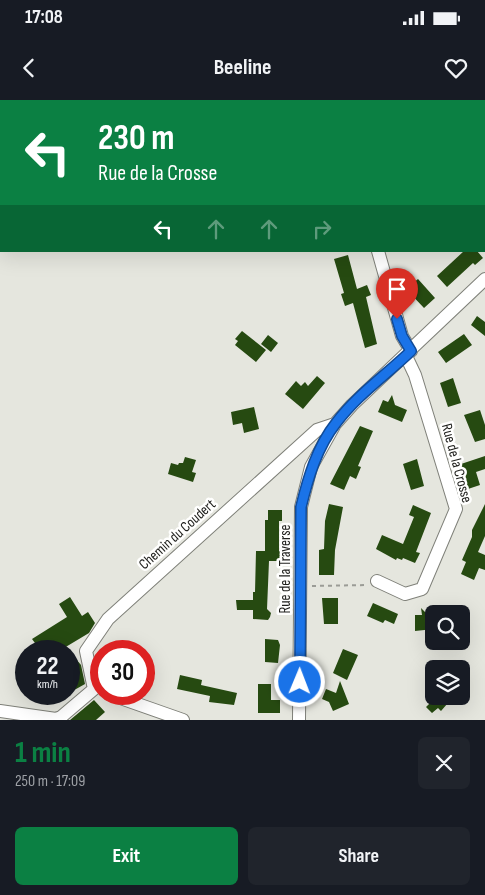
<!DOCTYPE html>
<html lang="en">
<head>
<meta charset="utf-8">
<style>
  :root { --surface:#171b24; --page:#20242c; --text:#f1f3f6; --muted:#9ea1a6; --accent:#0b8043 }
  body { margin:0; font-family:"Sofia Sans Condensed",sans-serif; background:var(--page); color:var(--text); height:100vh; display:flex; flex-direction:column; font-size:19px; white-space:nowrap }
  * { box-sizing:border-box; margin:0 }
  p { font-size:16px; color:var(--muted) }
  .icon { flex:none; width:28px; height:28px; fill:none; stroke:currentColor; stroke-width:2; stroke-linecap:round; stroke-linejoin:round }
  .map { position:relative; height:620px; overflow:hidden }
  .side { display:flex; flex-direction:column; background:var(--surface); flex:1 }
  .side>* { flex:none }
  .guide { position:absolute; left:0px; top:0px; width:485px; height:152px; box-shadow:0 5px 20px #0002; background:#0b8043; color:#fff; overflow:hidden }
  .buttons { position:absolute; left:425px; top:505px; display:grid; gap:10px }
  .buttons a { display:grid; place-items:center; width:45px; height:45px; border-radius:8px; background:var(--surface); box-shadow:0 5px 20px #0002; font-size:25px }
  .speed { position:absolute; left:15px; top:540px; display:flex; gap:10px; font-size:25px; font-weight:700; text-align:center }
  .speed>* { display:grid; place-content:center; width:65px; height:65px; border-radius:50%; background:var(--surface); box-shadow:0 5px 20px #0002; line-height:1 }
  .speed small { font-size:12px; font-weight:400 }
  .speed .limit { border:8px solid #d22; background:#fff; color:#111 }
  .pin { position:absolute; display:grid; place-items:center; width:42px; height:42px; color:#fff; margin:-51px -21px; border-radius:50% 50% 50% 0; rotate:-45deg; box-shadow:0 0 5px #0007 }
  .pin .icon { rotate:45deg }
  .me { position:absolute; width:55px; margin:-28px; rotate:1deg; stroke-linejoin:round; filter:drop-shadow(0 0 4px #0008) }
  .turn { display:flex; align-items:center; gap:18px; height:105px; padding:0 15px; font-size:22px }
  .turn .icon { width:65px; height:65px; stroke-width:2.5 }
  .turn b { display:block; font-size:35px; line-height:42px }
  .lanes { display:flex; align-items:center; height:48px; padding:0 15px; background:#0003; justify-content:center; gap:25px; direction:ltr }
  .lanes .off { opacity:.35 }
  .round { display:grid; place-items:center; flex:none; width:52px; height:52px; border-radius:8px; background:var(--page) }
  .head { display:flex; align-items:center; justify-content:space-between; height:85px; padding:0 15px }
  h1 { font-size:30px; font-weight:700; line-height:38px; color:var(--accent) }
  .action { display:flex; gap:10px; margin-top:auto; padding:10px 15px }
  .action a { flex:1; height:58px; border-radius:8px; background:var(--accent); color:#fff; font-size:20px; font-weight:700; line-height:58px; text-align:center }
  .action a+a { background:var(--page); color:var(--text) }
  .status { display:flex; justify-content:space-between; align-items:center; height:35px; padding:0 25px; background:var(--surface); direction:ltr }
  .status svg { height:14px; fill:currentColor }
  header { display:flex; justify-content:space-between; align-items:center; height:65px; padding:0 15px; background:var(--surface); font-size:22px; font-weight:700 }
  .map>svg:first-child { display:block }
  .building { fill:#264a11 }
  .lines { fill:none; stroke-linecap:round; stroke-linejoin:round }
  .minor-casing { stroke:#7f8079; stroke-width:14 }
  .major-casing { stroke:#7b611b; stroke-width:17 }
  .path { stroke:#9b9c96; stroke-width:2; stroke-dasharray:4 4; stroke-linecap:butt }
  .minor { stroke:#fff; stroke-width:12 }
  .major { stroke:#cdb575; stroke-width:15 }
  .route-casing { stroke:#114b97; stroke-width:12 }
  .route { stroke:#1a73e8; stroke-width:9 }
  .labels { text-anchor:middle; stroke-width:5; stroke-linejoin:round; paint-order:stroke }
  .street-label { font-size:15px; fill:#21211e; stroke:#fffffe }
</style>
</head>
<body>
<div class="status"><b>17:08</b><svg viewBox="0 0 49 12"><path d="M0 12V9h3v3zM5 12V6h3v6zM10 12V3h3v9zM15 12V0h3v12zM26 1h20v11H26zM47 4h2v5h-2z"/></svg></div>
<header><svg class="icon" aria-label="back" viewBox="0 0 24 24"><path d="M15 5l-7 7 7 7"/></svg>Beeline<svg class="icon" aria-label="heart" viewBox="0 0 24 24"><path d="M12 20l-8-8c-3-5 5-10 8-4 3-6 11-1 8 4z"/></svg></header>
<div class="map">
<svg width="485" height="620" viewBox="0 0 485 620">
  <rect width="100%" height="100%" fill="#e5e6de"/>
  <path class="building" d="M 464,151 L 477,151 L 483,158 L 475,165 L 473,163 L 447,187 L 437,176 Z
    M 348,155 L 357,189 L 367,185 L 371,195 L 366,197 L 377,244 L 365,248 L 353,203 L 345,206 L 341,194 L 344,193 L 334,159 Z
    M 418,179 L 435,198 L 424,208 L 406,189 Z
    M 477,216 L 485,222 L 485,236 L 471,225 Z
    M 242,231 L 266,250 L 256,262 L 235,245 L 238,241 L 235,239 Z
    M 464,234 L 472,245 L 446,263 L 438,252 Z
    M 268,235 L 278,243 L 271,252 L 261,244 Z
    M 317,276 L 325,283 L 303,309 L 285,294 L 296,281 L 301,286 L 305,282 L 308,286 Z
    M 453,278 L 461,303 L 448,307 L 440,283 Z
    M 392,295 L 395,305 L 407,310 L 402,322 L 378,312 L 383,300 L 388,302 Z
    M 254,307 L 259,329 L 244,333 L 242,323 L 233,325 L 231,312 Z
    M 480,310 L 485,325 L 485,339 L 475,342 L 464,315 Z
    M 360,326 L 373,331 L 358,366 L 361,367 L 356,379 L 350,376 L 344,390 L 330,384 Z
    M 485,356 L 485,369 L 476,372 L 480,385 L 468,389 L 461,364 Z
    M 185,357 L 196,360 L 192,372 L 196,373 L 193,382 L 168,374 L 171,363 L 178,365 L 179,363 L 183,363 Z
    M 417,359 L 424,386 L 411,390 L 403,364 Z
    M 329,404 L 343,407 L 335,450 L 334,475 L 319,475 L 319,450 L 324,449 L 325,421 Z
    M 485,404 L 485,436 L 478,452 L 485,455 L 485,470 L 479,468 L 474,480 L 461,474 L 466,462 L 462,460 L 472,437 L 472,430 Z
    M 413,405 L 431,413 L 416,452 L 420,453 L 415,463 L 403,458 L 402,460 L 397,458 L 396,460 L 376,449 L 382,435 L 403,444 L 414,417 L 409,415 Z
    M 268,410 L 282,410 L 282,421 L 279,421 L 279,451 L 282,451 L 282,461 L 269,461 L 267,509 L 271,513 L 270,517 L 268,520 L 253,519 L 253,510 L 237,510 L 236,500 L 253,500 L 253,492 L 255,492 L 256,451 L 265,451 L 265,420 L 268,420 Z
    M 70,497 L 82,516 L 88,512 L 95,523 L 89,533 L 59,551 L 41,551 L 32,539 L 67,517 L 59,504 Z
    M 322,498 L 338,498 L 338,524 L 324,524 Z
    M 373,503 L 398,514 L 394,524 L 385,520 L 383,523 L 367,516 Z
    M 421,508 L 429,516 L 434,516 L 434,529 L 415,531 L 415,515 L 422,515 Z
    M 265,539 L 278,540 L 280,545 L 278,563 L 265,562 Z
    M 343,549 L 358,555 L 347,580 L 333,573 Z
    M 76,559 L 81,565 L 85,584 L 69,593 L 69,566 Z
    M 144,567 L 155,573 L 150,583 L 144,580 Z
    M 180,575 L 202,580 L 201,585 L 237,593 L 234,605 L 209,602 L 210,596 L 177,589 Z
    M 340,581 L 349,604 L 333,611 L 329,602 L 322,599 L 326,589 L 336,593 Z
    M 258,584 L 271,584 L 271,600 L 280,600 L 280,613 L 258,613 Z
    M 428,596 L 454,596 L 441,611 L 438,608 L 432,613 L 426,607 L 432,601 Z
    M 94,600 L 105,612 L 96,620 L 70,620 Z"/>
  <g class="lines">
    <defs>
      <path id="minor" d="M 166,0 L 170,1
        M 484,107 L 485,108
        M 378,151 L 402,236 L 411,251
        M 377,481 L 405,494 L 422,489 L 456,409 L 415,275 L 406,256
        M 94,589 L 86,551 L 108,519 L 317,330 L 335,324
        M 109,594 L 183,620
        M 0,611 L 56,619
        M 56,619 L 61,617 L 94,589
        M 299,620 L 301,407 L 311,367 L 335,324 L 352,305 L 485,179"/>
      <path id="major" d="M 459,0 L 460,1
        M 484,21 L 485,22"/>
    </defs>
    <use href="#minor" class="minor-casing"/>
    <use href="#major" class="major-casing"/>
    <path class="path" d="M 312,486 L 367,485"/>
    <use href="#minor" class="minor"/>
    <use href="#major" class="major"/>
  </g>
  <g class="lines">
    <defs>
      <path id="route" d="M 300,582 L 301,407 C 308,378 317,347 336,323 C 357,295 386,275 411,251 L 402,236 L 397,219"/>
    </defs>
    <use href="#route" class="route-casing"/>
    <use href="#route" class="route"/>
  </g>
  <g class="labels">
    <g class="street-label">
      <text transform="translate(457 363) rotate(75)" y="5">Rue de la Crosse</text>
      <text transform="translate(177 434) rotate(-42)" y="5">Chemin du Coudert</text>
      <text transform="translate(285 469) rotate(-90)" y="5">Rue de la Traverse</text>
    </g>
  </g>
</svg>
<div class="buttons">
<a><svg class="icon" aria-label="search" viewBox="0 0 24 24"><circle cx="10" cy="10" r="6"/><path d="M15 15l6 6"/></svg></a>
<a><svg class="icon" aria-label="layers" viewBox="0 0 24 24"><path d="M12 4l9 5-9 5-9-5zM3 14l9 5 9-5"/></svg></a>
</div>
<div class="speed"><div>22<small>km/h</small></div><div class="limit">30</div></div>
<div class="pin" style="left:397px;top:219px;background:#d93025"><svg class="icon" aria-label="arrive" viewBox="0 0 24 24"><path d="M6 21V4h12l-3 4 3 4H6"/></svg></div>
<svg class="me" style="left:300px;top:582px" viewBox="-20 -20 40 40"><circle r="17" fill="#1a73e8" stroke="#fff" stroke-width="3"/><path d="M0-11L8 9 0 5-8 9z" fill="#fff"/></svg>
<div class="guide">
<div class="turn"><svg class="icon" aria-label="left" viewBox="0 0 24 24"><path d="M17 20v-9H6M10 6l-5 5 5 5"/></svg><div><b>230 m</b>Rue de la Crosse</div></div>
<div class="lanes"><svg class="icon" aria-label="left" viewBox="0 0 24 24"><path d="M17 20v-9H6M10 6l-5 5 5 5"/></svg><svg class="icon off" aria-label="ahead" viewBox="0 0 24 24"><path d="M12 20V5M6 11l6-6 6 6"/></svg><svg class="icon off" aria-label="ahead" viewBox="0 0 24 24"><path d="M12 20V5M6 11l6-6 6 6"/></svg><svg class="icon off" aria-label="right" viewBox="0 0 24 24"><path d="M7 20v-9h11M14 6l5 5-5 5"/></svg></div>
</div>
</div>
<section class="side">
<div class="head"><div><h1>1 min</h1><p>250 m · 17:09</p></div><a class="round"><svg class="icon" aria-label="close" viewBox="0 0 24 24"><path d="M6 6l12 12M18 6L6 18"/></svg></a></div>
<div class="action"><a>Exit</a><a>Share</a></div>
</section>
</body>
</html>
